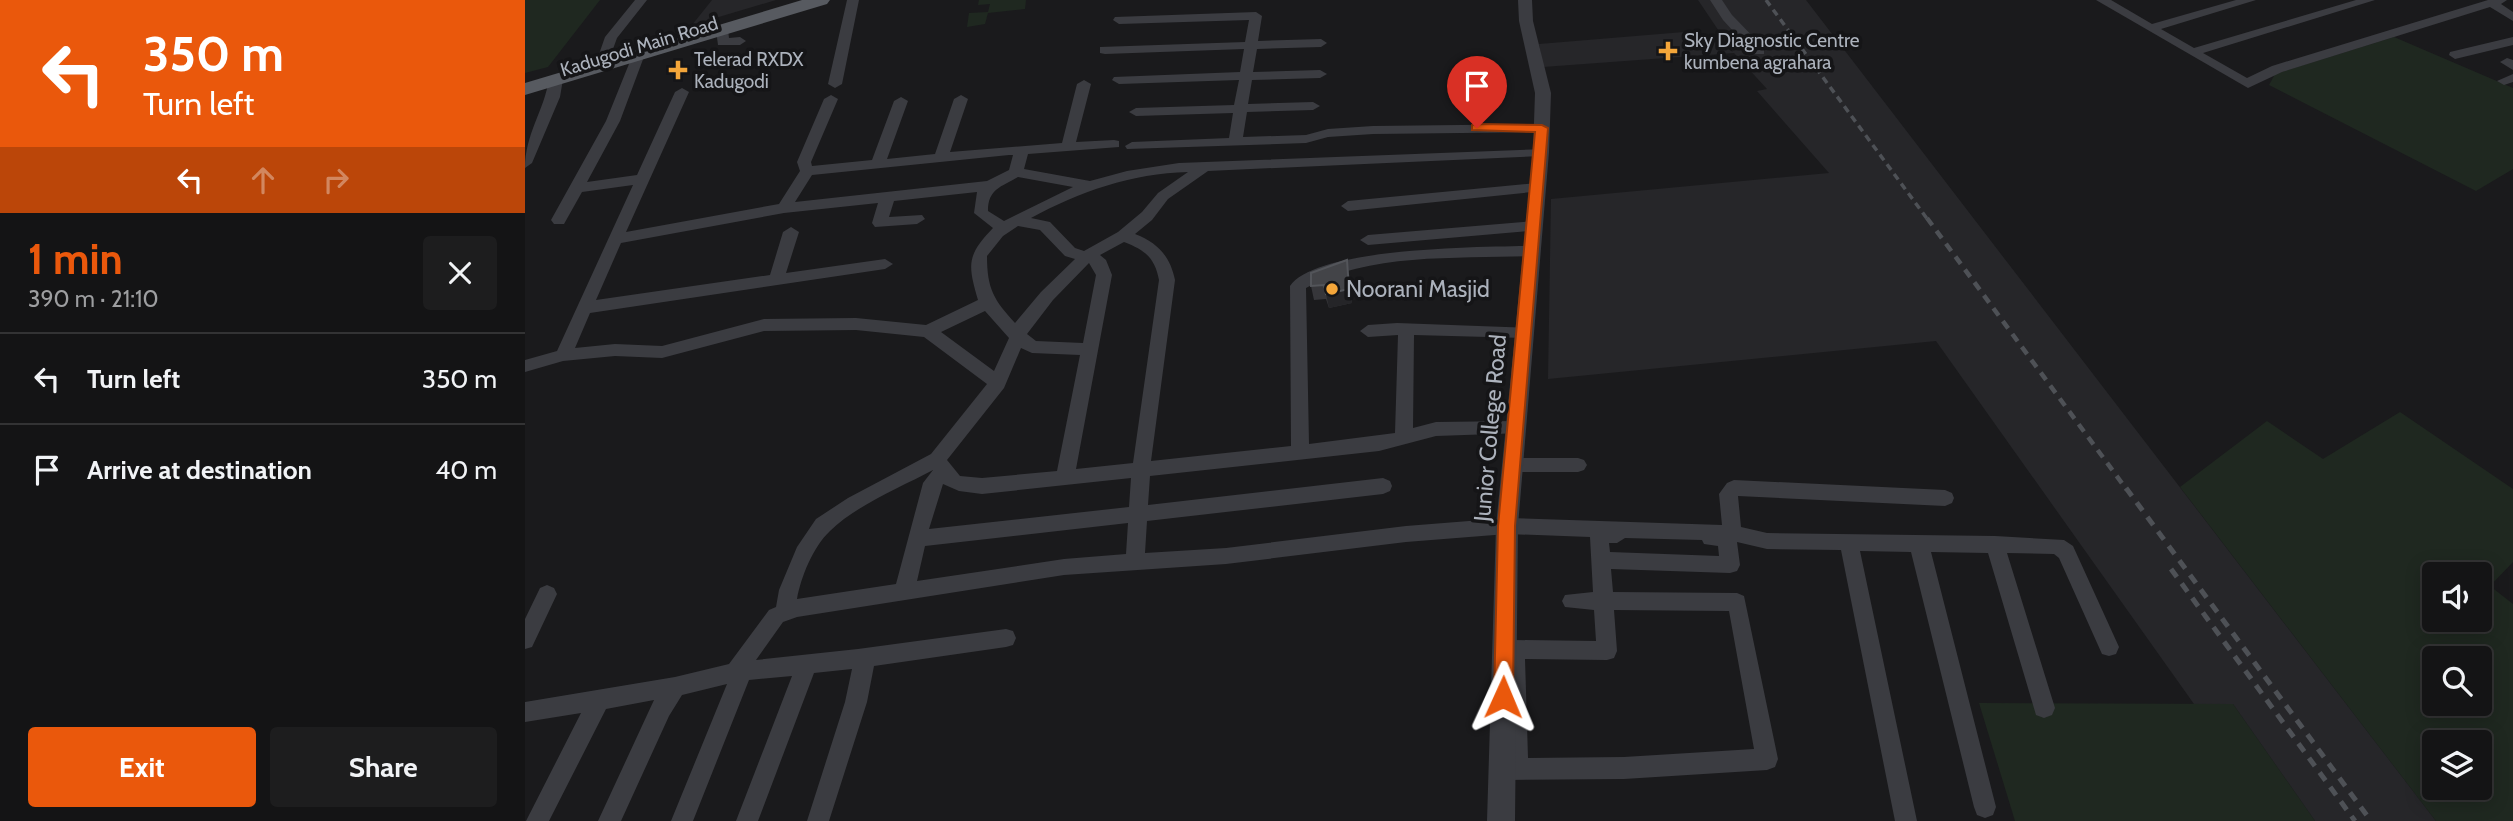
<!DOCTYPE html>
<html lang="en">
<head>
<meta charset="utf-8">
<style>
  :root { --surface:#141415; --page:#1d1d1e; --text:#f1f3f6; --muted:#9d9ea0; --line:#333334; --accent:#ea580c }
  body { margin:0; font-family:Cabin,sans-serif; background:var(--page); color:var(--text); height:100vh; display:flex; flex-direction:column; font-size:26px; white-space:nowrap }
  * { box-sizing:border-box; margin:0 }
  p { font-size:23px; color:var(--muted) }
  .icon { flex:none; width:38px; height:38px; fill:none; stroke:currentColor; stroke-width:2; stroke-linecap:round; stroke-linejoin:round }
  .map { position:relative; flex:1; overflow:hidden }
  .details { display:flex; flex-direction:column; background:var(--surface); width:525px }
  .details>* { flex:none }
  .top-card { background:#ea580c; color:#fff; overflow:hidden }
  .buttons { position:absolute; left:1897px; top:562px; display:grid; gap:14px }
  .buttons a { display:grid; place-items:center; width:70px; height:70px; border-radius:7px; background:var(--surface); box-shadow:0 4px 18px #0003,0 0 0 2px var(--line); font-size:35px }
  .pin { position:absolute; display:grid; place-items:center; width:60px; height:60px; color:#fff; margin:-72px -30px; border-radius:50% 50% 50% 0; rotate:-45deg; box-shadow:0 0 7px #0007 }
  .pin .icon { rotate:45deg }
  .me { position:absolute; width:77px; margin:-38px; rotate:1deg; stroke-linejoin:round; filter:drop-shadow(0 0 5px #0008) }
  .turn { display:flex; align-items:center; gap:24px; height:147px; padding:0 28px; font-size:32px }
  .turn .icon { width:91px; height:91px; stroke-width:2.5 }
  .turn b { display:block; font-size:49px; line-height:60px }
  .lanes { display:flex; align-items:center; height:66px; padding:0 28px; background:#0003; justify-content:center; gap:35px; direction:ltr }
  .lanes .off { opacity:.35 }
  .round { display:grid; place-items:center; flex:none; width:74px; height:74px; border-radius:7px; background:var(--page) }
  .overview { display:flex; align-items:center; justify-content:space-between; height:119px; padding:0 28px }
  h1 { font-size:42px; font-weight:800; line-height:52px; color:var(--accent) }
  .primary-button { display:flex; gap:14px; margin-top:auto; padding:14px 28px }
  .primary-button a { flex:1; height:80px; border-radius:7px; background:var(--accent); color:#fff; font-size:28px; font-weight:800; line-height:80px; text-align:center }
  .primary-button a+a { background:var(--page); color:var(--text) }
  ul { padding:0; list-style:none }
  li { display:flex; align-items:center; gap:21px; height:91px; padding:0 28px; border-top:2px solid var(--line) }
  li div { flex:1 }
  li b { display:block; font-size:26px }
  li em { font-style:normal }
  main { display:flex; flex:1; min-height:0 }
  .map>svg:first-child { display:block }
  .built { fill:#262629 }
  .green { fill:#1f2820; fill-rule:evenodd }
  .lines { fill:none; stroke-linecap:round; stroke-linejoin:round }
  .minor { fill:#3b3c41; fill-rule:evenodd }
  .tertiary { fill:#3b3c41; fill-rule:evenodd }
  .primary { fill:#575a60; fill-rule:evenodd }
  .rail-far2 { stroke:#4e5156; stroke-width:3.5; stroke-dasharray:7 5; stroke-linecap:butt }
  .rail-far1 { stroke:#4e5156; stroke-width:4.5; stroke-dasharray:9 7; stroke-linecap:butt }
  .rail { stroke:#4e5156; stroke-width:5; stroke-dasharray:10 8; stroke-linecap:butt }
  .wall { fill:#36363a }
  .shaded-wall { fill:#252528 }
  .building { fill:#434448; stroke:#53555a; stroke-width:2 }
  .route { fill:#ea580c; stroke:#983908; stroke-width:2 }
  .poi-dot { fill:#f4a63a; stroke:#151517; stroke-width:2.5 }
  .labels { text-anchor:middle; stroke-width:7; stroke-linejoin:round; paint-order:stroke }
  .far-poi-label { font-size:19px; fill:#acb2bc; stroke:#151517; text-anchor:start }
  .far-street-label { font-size:19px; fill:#acb2bc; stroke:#151517 }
  .poi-label { font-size:23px; fill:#acb2bc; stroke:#151517; text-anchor:start }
  .street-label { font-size:23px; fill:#acb2bc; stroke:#151517 }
</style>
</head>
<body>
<main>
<section class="details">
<div class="top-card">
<div class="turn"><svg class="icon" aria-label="left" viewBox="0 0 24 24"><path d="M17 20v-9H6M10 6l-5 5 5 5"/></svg><div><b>350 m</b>Turn left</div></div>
<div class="lanes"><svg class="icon" aria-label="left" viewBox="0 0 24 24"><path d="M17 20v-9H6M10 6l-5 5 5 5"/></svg><svg class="icon off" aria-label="ahead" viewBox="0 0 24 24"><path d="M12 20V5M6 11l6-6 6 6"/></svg><svg class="icon off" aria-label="right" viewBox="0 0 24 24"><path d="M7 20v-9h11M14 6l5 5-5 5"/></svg></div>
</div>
<div class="overview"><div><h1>1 min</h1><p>390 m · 21:10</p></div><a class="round"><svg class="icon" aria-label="close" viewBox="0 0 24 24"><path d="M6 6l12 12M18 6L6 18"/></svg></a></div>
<ul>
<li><svg class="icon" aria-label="left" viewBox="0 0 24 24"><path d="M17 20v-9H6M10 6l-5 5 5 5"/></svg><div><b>Turn left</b></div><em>350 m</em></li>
<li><svg class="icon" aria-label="arrive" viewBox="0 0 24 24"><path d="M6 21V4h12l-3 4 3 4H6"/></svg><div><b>Arrive at destination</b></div><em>40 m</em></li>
</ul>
<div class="primary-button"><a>Exit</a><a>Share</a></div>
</section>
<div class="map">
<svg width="1988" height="821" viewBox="0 0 1988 821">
  <rect width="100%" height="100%" fill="#1a1a1c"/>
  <path class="built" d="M 187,0 L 251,0 L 167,25 Z
    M 1173,0 L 1281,0 L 1911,821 L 1790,821 L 1708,704 L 1669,704 L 1411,341 L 1023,379 L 1026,199 L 1304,173 L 1232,91 L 1242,89 L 1209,53 L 1018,67 L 1014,44 L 1171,31 L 1208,52 Z"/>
  <path class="green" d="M 0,0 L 75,0 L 23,67 L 0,73 Z
    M 454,0 L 501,0 L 500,9 L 463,13 L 460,24 L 442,27 L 444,13 L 463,12 L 465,4 L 453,5 Z
    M 1869,37 L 1988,88 L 1988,169 L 1951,191 L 1744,85 L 1750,74 Z
    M 1875,412 L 1988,489 L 1988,562 L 1965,586 L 1988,604 L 1988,821 L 1911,821 L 1655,487 L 1742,421 L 1798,459 ZM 1909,574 L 1955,574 L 1955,620 L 1909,620 ZM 1909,658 L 1955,658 L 1955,704 L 1909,704 ZM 1909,742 L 1955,742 L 1955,788 L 1909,788 Z
    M 1454,703 L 1708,704 L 1790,821 L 1490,821 Z"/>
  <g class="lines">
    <path class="minor" d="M 110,0 L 122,0 L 92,38 L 84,60 L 74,60 L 73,57 L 80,37 Z
      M 322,0 L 334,0 L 317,84 L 310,88 L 303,84 Z
      M 1185,0 L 1197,0 L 1207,15 L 1239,48 L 1239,54 L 1229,54 L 1198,20 Z
      M 1571,0 L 1586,0 L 1627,24 L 1711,0 L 1731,0 L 1636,29 L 1669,48 L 1831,0 L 1850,0 L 1678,53 L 1722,78 L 1747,66 L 1963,0 L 1982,0 L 1976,4 L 1988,12 L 1988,21 L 1965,7 L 1757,72 L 1723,88 Z
      M 731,12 L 737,16 L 733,41 L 796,39 L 802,43 L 796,47 L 732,49 L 728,72 L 795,70 L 802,74 L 795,78 L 727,80 L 723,104 L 788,102 L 795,106 L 788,110 L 722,112 L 718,137 L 781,135 L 803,129 L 848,126 L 1017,124 L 1024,128 L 1017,132 L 848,134 L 803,137 L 781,143 L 602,149 L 600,146 L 607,142 L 704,138 L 708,113 L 611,116 L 604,112 L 611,108 L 709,105 L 714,80 L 594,84 L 587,80 L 589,77 L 715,72 L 719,49 L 580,54 L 575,53 L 575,47 L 720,42 L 724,20 L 594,24 L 588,20 L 590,17 Z
      M 197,26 L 203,30 L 204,38 L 215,37 L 221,41 L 215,45 L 193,45 L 191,30 Z
      M 1988,37 L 1988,45 L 1930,59 L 1924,55 L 1925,52 Z
      M 114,50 L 120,54 L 95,121 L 62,182 L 112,175 L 150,92 L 157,88 L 164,92 L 101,232 L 254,204 L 275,171 L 272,162 L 299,99 L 306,95 L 313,99 L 286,162 L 287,166 L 347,160 L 369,101 L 376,97 L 383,101 L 362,159 L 410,154 L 429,99 L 436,95 L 443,99 L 425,152 L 537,143 L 552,84 L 559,80 L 566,84 L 551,142 L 589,140 L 594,141 L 594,147 L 503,154 L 499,169 L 565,181 L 602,171 L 654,163 L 1021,149 L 1023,152 L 1016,156 L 683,171 L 643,199 L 627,220 L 610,234 C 633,243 645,256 650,280 L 626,461 L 766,446 L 765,286 C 791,247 960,247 1007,246 L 1015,251 L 1007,256 C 937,259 843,252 781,288 L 784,444 L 870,433 L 873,335 L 843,337 L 835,331 L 843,325 L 872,323 L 1006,328 L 1008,332 L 1000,338 L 889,335 L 888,428 L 911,422 L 991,421 L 997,423 L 1000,428 L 997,433 L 911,436 L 854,451 L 625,476 L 623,505 L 858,478 L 865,481 L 867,486 L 865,491 L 858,494 L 622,521 L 620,553 L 701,548 L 881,526 L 982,518 L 1197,525 L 1194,494 L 1202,483 L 1209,480 L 1420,490 L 1427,493 L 1429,498 L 1427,503 L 1420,506 L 1213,496 L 1216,527 L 1242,533 L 1470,536 L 1539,540 L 1548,546 L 1594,647 L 1591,654 L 1584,656 L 1577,654 L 1534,558 L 1529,554 L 1482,553 L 1530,708 L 1527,715 L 1519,718 L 1511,715 L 1463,553 L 1406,552 L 1471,807 L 1468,815 L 1460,818 L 1452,815 L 1449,807 L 1386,552 L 1335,551 L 1392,821 L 1370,821 L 1316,550 L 1242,549 L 1212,542 L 1215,565 L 1212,571 L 1205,573 L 1086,569 L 1088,592 L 1212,593 L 1219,596 L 1253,759 L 1250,767 L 1242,770 L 1099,779 L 980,780 L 972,777 L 969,769 L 972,761 L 981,758 L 979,649 L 982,642 L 989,640 L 1071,641 L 1069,610 L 1040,607 L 1037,601 L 1040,595 L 1068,592 L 1065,537 L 982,534 L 881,542 L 701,564 L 539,575 L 272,617 L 258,622 L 231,660 L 333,649 L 481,629 L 488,631 L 491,638 L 488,645 L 481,647 L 349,666 L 342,702 L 304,821 L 282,821 L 320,702 L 327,669 L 289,673 L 233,821 L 211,821 L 267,676 L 224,680 L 168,821 L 146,821 L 202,684 L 157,695 L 144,716 L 96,821 L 73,821 L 129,700 L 81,709 L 24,821 L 1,821 L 56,713 L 0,722 L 0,702 L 150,677 L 204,664 L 244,610 L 251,607 L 254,590 L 272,547 L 291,519 L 323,498 L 406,454 L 462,384 L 399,337 L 331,330 L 239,331 L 137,358 L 90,356 L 38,361 L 0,372 L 0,360 L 32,351 L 108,185 L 57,192 L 39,224 L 29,224 L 26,220 L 81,121 L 108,54 ZM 484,155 L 488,155 L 484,170 L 462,181 L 270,202 L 287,175 ZM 663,172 L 633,193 L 617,212 L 593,232 L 559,251 L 550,248 L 525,222 L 506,218 C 554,192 607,173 663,172 ZM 493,177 L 548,187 L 479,221 L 463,211 C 463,189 476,187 493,177 ZM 452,192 L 449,213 L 468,228 C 441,256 443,265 453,300 L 401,325 L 331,318 L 239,319 L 137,346 L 90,344 L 50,348 L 65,313 L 360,269 L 368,264 L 360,259 L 261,273 L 274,232 L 266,227 L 258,232 L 245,275 L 71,300 L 96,243 L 259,213 L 353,203 L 347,223 L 350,227 L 392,224 L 400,219 L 397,215 L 364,217 L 369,201 ZM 493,226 L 515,230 L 540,256 L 550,259 L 516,292 L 490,323 C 469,300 462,289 462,256 L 478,236 ZM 599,242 C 620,250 630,258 634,280 L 608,463 L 551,469 L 587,275 L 581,260 L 575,255 ZM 564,263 L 571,275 L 558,343 L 511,341 L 502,334 L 528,300 ZM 460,311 L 484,338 L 469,371 L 416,332 ZM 496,348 L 507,353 L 555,355 L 532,471 L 457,478 L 435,476 L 422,460 L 479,388 ZM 408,470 L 398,483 L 371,584 L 272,599 C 276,577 288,547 305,531 C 330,506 376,487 408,470 ZM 606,478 L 604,507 L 404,529 L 418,484 L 434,491 L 457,494 ZM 603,523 L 601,554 L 539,559 L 392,581 L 400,546 ZM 1100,538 L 1177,540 L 1179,544 L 1193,546 L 1194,556 L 1085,552 L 1084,543 L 1092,543 ZM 1089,610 L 1204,611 L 1229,749 L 1099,757 L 1003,758 L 1000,659 L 1082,660 L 1089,658 L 1092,651 Z
      M 1982,58 L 1988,60 L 1988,70 L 1975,62 Z
      M 1988,74 L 1988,82 L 1979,85 L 1972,81 Z
      M 31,75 L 38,79 L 35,97 L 7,163 L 0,168 C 0,134 19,111 24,79 Z
      M 1012,183 L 1017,185 L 1019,188 L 1017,191 L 823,211 L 816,206 L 823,201 Z
      M 1009,221 L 1017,226 L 1014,230 L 843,245 L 835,240 L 843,235 Z
      M 987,458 L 1053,458 L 1059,460 L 1062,465 L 1059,470 L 1053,472 L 987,472 L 981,470 L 978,465 L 981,460 Z
      M 22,585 L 29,588 L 32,594 L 7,647 L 0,649 L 0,619 L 15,588 Z"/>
    <path class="tertiary" d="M 993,0 L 1007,0 L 1008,21 L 1026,93 L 1024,152 L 993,526 L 990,821 L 962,821 L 971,526 L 1008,152 L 1010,93 L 994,21 Z"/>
    <path class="primary" d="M 277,0 L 305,0 L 302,4 L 0,95 L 0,83 Z"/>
    <path class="rail-far2" d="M 1241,0 L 1403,220"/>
    <path class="rail-far1" d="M 1402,218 L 1602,490"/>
    <path class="rail" d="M 1601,488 L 1846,821
      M 1646,569 L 1830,821"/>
  </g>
  <path class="wall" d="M 824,274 L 827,303 L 804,308 L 801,299 L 789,300 L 786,286 Z"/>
  <path class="shaded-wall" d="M 822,260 L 827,303 L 804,308 L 801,294 Z"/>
  <path class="building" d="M 822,260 L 824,289 L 801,294 L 799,285 L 786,286 L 786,273 Z"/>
  <path class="route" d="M 952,124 L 1017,125 L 1023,128 L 990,526 L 988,697 L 985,703 L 978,706 L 972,703 L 969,697 L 973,526 L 1010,132 L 947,130 L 947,125 Z"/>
  <g class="poi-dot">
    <path d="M1139.5 40.5h7v7h7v7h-7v7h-7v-7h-7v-7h7z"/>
    <path d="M149.5 59.5h7v7h7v7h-7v7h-7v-7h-7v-7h7z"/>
    <circle cx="807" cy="289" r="7"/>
  </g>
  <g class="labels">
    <g class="far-poi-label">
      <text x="1159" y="47">Sky Diagnostic Centre<tspan x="1159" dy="22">kumbena agrahara</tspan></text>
      <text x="169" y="66">Telerad RXDX<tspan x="169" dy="22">Kadugodi</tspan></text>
    </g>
    <g class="far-street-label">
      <text transform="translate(114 46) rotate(-17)" y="7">Kadugodi Main Road</text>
    </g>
    <g class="poi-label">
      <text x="821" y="297">Noorani Masjid</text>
    </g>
    <g class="street-label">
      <text transform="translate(965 428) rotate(-85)" y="8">Junior College Road</text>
    </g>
  </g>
</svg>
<div class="buttons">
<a><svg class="icon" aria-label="sound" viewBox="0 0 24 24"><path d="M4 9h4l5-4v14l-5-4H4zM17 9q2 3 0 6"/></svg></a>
<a><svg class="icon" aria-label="search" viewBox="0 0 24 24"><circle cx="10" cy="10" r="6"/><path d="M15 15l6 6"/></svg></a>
<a><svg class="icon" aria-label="layers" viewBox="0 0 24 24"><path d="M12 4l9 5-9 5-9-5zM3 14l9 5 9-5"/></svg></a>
</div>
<div class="pin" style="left:952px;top:128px;background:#d93025"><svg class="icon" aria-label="arrive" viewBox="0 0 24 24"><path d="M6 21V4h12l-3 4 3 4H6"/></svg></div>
<svg class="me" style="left:978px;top:697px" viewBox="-20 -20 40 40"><path d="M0-17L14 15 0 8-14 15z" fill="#ea580c" stroke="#fff" stroke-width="4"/></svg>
</div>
</main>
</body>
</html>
